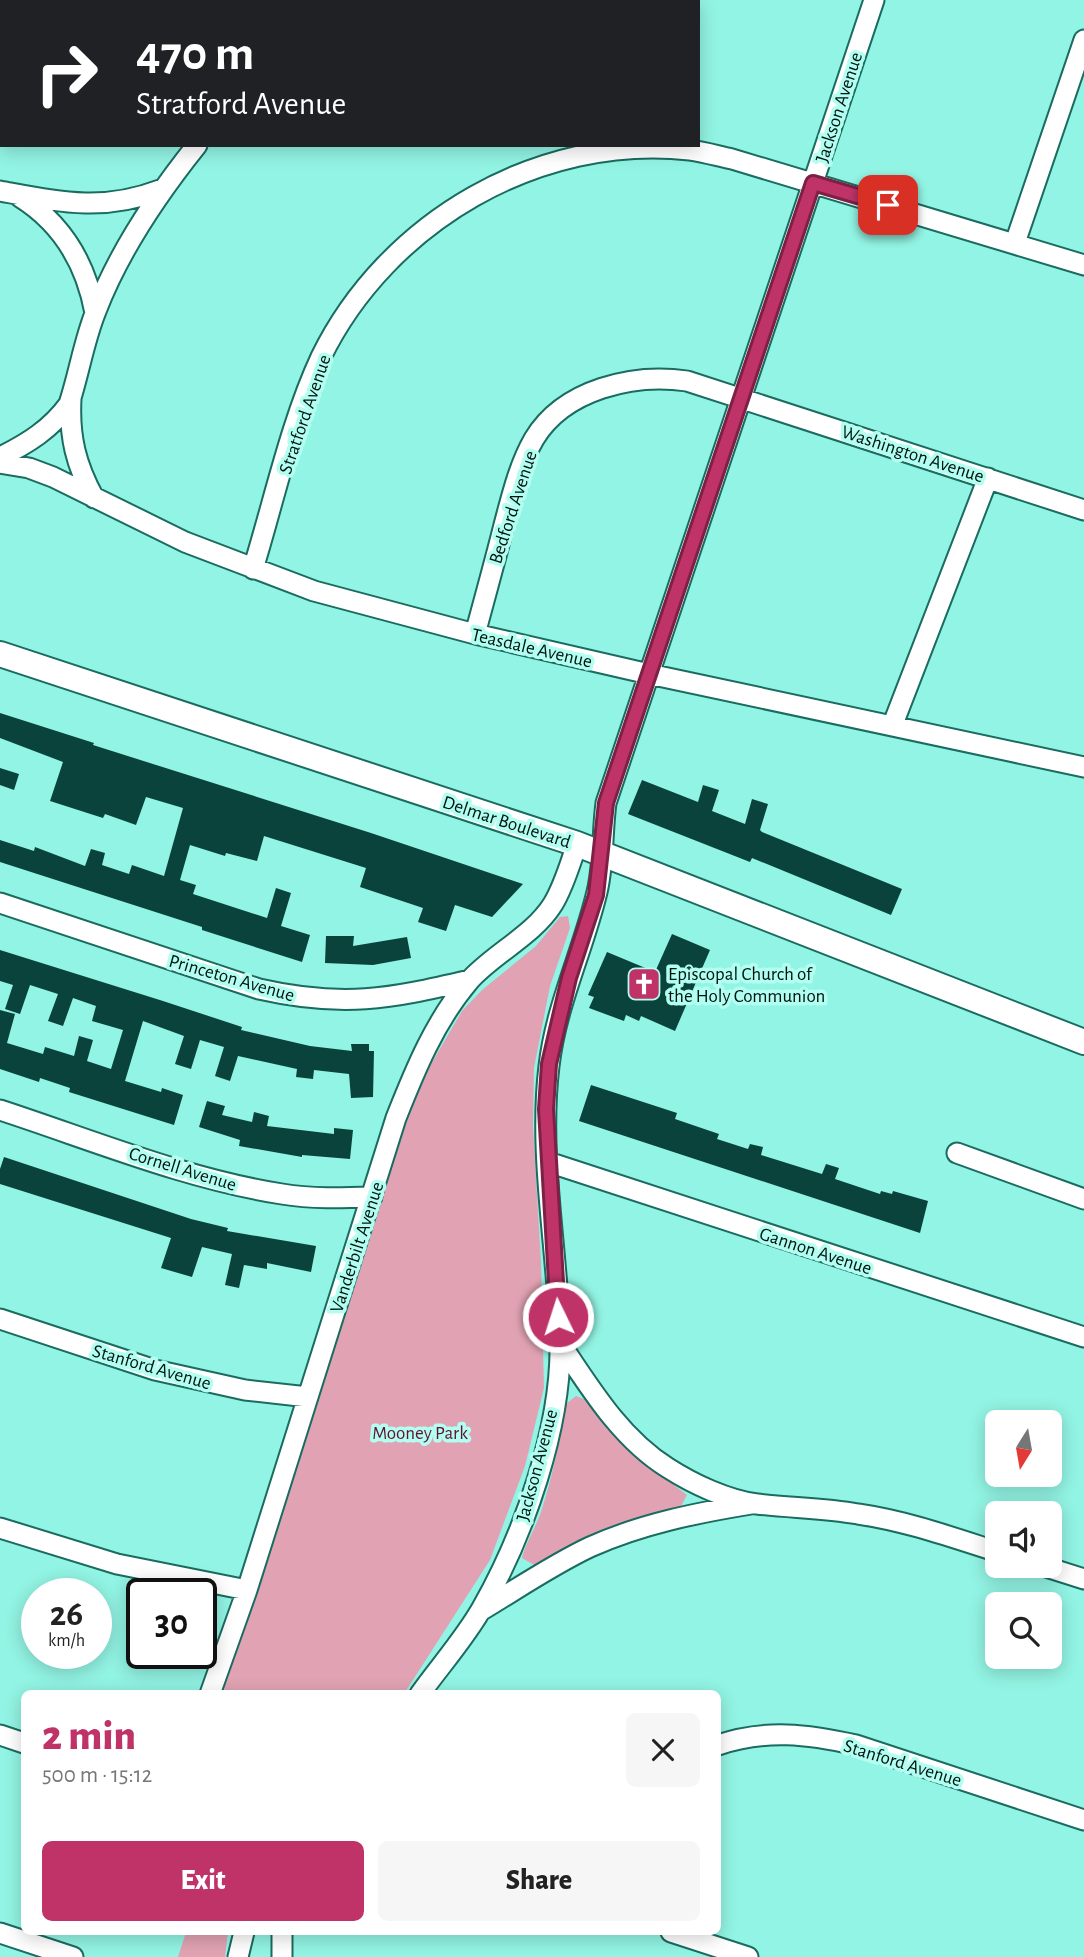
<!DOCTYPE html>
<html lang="en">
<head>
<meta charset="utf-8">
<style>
  :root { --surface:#fff; --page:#f6f6f6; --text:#222; --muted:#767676; --accent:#bf3368 }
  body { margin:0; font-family:"Alegreya Sans",sans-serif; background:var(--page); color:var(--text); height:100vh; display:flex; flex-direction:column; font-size:26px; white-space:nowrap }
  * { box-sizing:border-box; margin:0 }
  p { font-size:23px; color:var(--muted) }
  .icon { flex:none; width:38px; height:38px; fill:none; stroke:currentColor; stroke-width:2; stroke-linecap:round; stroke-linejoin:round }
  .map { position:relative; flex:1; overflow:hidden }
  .side { position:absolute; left:21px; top:1690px; width:700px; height:245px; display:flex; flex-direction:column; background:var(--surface); border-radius:10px; box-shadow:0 4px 18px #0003 }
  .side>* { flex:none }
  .top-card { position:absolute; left:0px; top:0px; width:700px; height:147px; box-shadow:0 4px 18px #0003; background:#202124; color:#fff; overflow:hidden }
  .needle { width:46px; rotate:191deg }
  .buttons { position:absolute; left:985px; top:1410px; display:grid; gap:14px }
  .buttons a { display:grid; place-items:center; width:77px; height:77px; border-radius:10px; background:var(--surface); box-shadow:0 4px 18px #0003; font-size:35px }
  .speed { position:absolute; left:21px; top:1578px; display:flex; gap:14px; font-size:35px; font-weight:700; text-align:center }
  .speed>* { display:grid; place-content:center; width:91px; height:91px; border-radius:50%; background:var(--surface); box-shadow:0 4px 18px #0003; line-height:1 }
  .speed small { font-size:18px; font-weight:400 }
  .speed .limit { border:4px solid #111; border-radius:10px; background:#fff; color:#111 }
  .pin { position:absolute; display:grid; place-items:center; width:60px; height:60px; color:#fff; margin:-30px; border-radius:14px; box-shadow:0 4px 10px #0006 }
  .me { position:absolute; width:77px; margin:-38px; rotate:356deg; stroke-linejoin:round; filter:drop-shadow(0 0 5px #0008) }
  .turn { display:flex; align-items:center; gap:24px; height:147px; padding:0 21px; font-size:32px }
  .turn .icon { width:91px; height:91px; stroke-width:2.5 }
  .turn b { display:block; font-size:49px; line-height:60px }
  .round { display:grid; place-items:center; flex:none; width:74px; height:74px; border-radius:10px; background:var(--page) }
  .summary { display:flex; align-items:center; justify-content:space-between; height:119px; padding:0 21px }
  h1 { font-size:42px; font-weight:800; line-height:52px; color:var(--accent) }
  .button { display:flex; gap:14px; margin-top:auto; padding:14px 21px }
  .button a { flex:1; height:80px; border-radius:10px; background:var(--accent); color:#fff; font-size:28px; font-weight:800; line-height:80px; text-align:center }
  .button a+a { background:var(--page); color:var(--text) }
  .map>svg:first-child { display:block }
  .green { fill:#e1a3b3 }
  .building { fill:#09433c }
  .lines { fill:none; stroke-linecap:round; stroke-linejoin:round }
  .minor-casing { stroke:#1a6b60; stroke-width:23 }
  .major-casing { stroke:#1a6b60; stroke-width:28 }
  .minor { stroke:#fff; stroke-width:19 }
  .major { stroke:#fff; stroke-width:24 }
  .route-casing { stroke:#7c2144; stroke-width:18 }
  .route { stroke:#bf3368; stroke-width:12 }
  .labels { text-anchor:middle; stroke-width:7; stroke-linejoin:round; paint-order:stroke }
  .street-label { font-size:19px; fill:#011411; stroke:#b2fef0 }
  .poi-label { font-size:19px; fill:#011411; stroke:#b2fef0; text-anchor:start }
  .park-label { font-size:19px; fill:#631031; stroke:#b2fef0 }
</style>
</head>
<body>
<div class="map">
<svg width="1084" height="1957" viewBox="0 0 1084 1957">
  <rect width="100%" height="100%" fill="#92f4e4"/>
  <path class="green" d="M 568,916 L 570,928 L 550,986 L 534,1068 L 533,1125 L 541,1263 L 544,1388 L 525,1466 L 490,1560 L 404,1694 L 219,1694 L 409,1112 L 431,1064 L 462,1011 L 482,990 L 536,946 L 560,917 Z
    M 576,1396 L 584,1399 L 637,1457 L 687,1495 L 680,1508 L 633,1520 L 536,1566 L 522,1558 C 526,1542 536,1527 541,1512 C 553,1476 559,1441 566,1404 Z
    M 186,1932 L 228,1932 L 225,1957 L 178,1957 Z"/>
  <path class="building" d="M 0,713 L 94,743 L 93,745 L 371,833 L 523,884 L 492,917 L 455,905 L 446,931 L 418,922 L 423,908 L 360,887 L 366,868 L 264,836 L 257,861 L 226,853 L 225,856 L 190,845 L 180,880 L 196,885 L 193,894 L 267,918 L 276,888 L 291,893 L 281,926 L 310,935 L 302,962 L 202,930 L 202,927 L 0,862 L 0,840 L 34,851 L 35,847 L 85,866 L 91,849 L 105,853 L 102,865 L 129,874 L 132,865 L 164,876 L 183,808 L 146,797 L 136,825 L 105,814 L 103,818 L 50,801 L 63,762 L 0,738 Z
    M 0,768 L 19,774 L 14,790 L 0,785 Z
    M 642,780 L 698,802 L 703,785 L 719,790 L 712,811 L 745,824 L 752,799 L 768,804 L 760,830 L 762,832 L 902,889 L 891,915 L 752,858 L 750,862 L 628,814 Z
    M 672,934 L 710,950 L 675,1031 L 641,1016 L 639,1021 L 626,1015 L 624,1021 L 589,1008 L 594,997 L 588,995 L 607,952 L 655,972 Z
    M 326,936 L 354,936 L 353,946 L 407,937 L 411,958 L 373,965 L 325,963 Z
    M 0,950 L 163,1001 L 242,1027 L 241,1030 L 310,1046 L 352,1051 L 351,1044 L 369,1044 L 369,1051 L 374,1051 L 373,1097 L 351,1098 L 349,1074 L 314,1070 L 313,1079 L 296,1077 L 297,1069 L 238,1056 L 230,1081 L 215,1076 L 224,1047 L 200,1040 L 191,1069 L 175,1064 L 184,1036 L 143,1021 L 125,1081 L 161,1092 L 162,1088 L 183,1095 L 174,1125 L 69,1092 L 70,1088 L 40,1078 L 39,1082 L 0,1069 L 0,1010 L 15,1014 L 7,1043 L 43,1054 L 45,1047 L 74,1056 L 79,1036 L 93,1040 L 87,1061 L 111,1069 L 123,1030 L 92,1021 L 96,1006 L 73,998 L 63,1026 L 48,1021 L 58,994 L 30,985 L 20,1014 L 5,1009 L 13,985 L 0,981 Z
    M 591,1085 L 677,1113 L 675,1119 L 719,1134 L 717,1139 L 748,1149 L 750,1144 L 763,1147 L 761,1155 L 822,1174 L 826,1164 L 839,1168 L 835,1179 L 880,1194 L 881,1191 L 892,1194 L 893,1191 L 928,1201 L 920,1233 L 579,1121 Z
    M 207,1101 L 225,1106 L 222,1115 L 252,1122 L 254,1112 L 269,1116 L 267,1126 L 334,1134 L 334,1128 L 353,1130 L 350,1159 L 302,1155 L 302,1157 L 239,1146 L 240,1140 L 199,1127 Z
    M 4,1157 L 191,1219 L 228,1228 L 227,1231 L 316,1246 L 311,1272 L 267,1263 L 267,1269 L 244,1265 L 239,1288 L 225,1285 L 232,1254 L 202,1247 L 192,1277 L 161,1268 L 171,1238 L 0,1184 L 0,1169 Z"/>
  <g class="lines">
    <defs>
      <path id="minor" d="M 28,2 L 30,0
        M 374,2 L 377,0
        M 0,36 L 2,34
        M 0,191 C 60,202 102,212 160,190
        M 20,197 C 63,224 86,264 95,313
        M 1015,243 L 1084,40
        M 71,399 C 69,437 76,465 94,498
        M 0,457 C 27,444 51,429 69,404 C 79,374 84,340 96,311 C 119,251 157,195 197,145
        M 0,463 L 29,468 L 53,477 L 185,542 L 314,591 L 475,634 L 649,674 L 1084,767
        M 253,569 C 274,501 291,421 321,357 C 387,222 539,133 690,150 C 704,152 718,156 732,159 L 1084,265
        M 475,634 C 485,597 495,561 504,525 C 512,495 519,465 534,439 C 564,389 634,373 687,381 L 1084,510
        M 893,724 L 988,478
        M 0,903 L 259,989 C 343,1008 389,999 470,980
        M 0,1110 C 92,1140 186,1179 282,1194 C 312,1199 342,1198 372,1197
        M 957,1153 L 1084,1199
        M 548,1162 L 1084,1337
        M 0,1319 L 155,1370 L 245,1390 L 308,1397
        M 560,1343 C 590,1388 621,1439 668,1468 C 693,1484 727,1500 757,1504 C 791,1508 824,1508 858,1514 C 906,1521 951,1537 998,1552
        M 0,1528 L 117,1564 L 247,1590
        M 1043,1566 L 1084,1579
        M 482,1610 C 517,1589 552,1565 590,1547 C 641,1524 696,1513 751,1504
        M 210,1694 L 247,1590 L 396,1118 C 415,1070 435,1021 469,981 C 494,953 533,936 553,904 C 564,886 570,864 577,844
        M 420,1694 C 440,1666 465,1638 482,1608 C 524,1534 562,1427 560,1341 C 558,1250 538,1157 549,1066 C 556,1005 583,951 597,892 C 604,863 602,833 606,803 L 874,0
        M 0,1735 L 24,1743
        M 718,1745 C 765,1729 808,1734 856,1745 L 1084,1820
        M 671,1932 L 748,1957
        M 0,1933 L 73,1957
        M 238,1957 L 244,1932
        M 282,1957 L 282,1932"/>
      <path id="major" d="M 0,654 L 577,844 L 1084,1042"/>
    </defs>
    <use href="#minor" class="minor-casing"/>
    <use href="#major" class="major-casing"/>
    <use href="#minor" class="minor"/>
    <use href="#major" class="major"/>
  </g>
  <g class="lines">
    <defs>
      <path id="route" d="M 558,1317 L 546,1109 L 549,1064 L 569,978 L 596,895 L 606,803 L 813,183 L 888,205"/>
    </defs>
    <use href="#route" class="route-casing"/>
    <use href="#route" class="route"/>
  </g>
  <defs>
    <symbol id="church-square" viewBox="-11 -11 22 22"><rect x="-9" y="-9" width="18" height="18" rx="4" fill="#bf3368" stroke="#b2fef0"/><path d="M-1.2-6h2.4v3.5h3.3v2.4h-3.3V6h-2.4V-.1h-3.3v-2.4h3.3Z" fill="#fff"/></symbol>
  </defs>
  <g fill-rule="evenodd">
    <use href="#church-square" x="625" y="965" width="38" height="38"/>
  </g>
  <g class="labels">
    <g class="street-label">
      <text transform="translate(838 107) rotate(-72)" y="7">Jackson Avenue</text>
      <text transform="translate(304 414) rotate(-71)" y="7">Stratford Avenue</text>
      <text transform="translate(913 453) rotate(18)" y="7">Washington Avenue</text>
      <text transform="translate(512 507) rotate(-72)" y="7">Bedford Avenue</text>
      <text transform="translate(532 647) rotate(13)" y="7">Teasdale Avenue</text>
      <text transform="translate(507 821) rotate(18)" y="7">Delmar Boulevard</text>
      <text transform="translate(232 977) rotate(16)" y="7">Princeton Avenue</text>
      <text transform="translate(183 1168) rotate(17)" y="7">Cornell Avenue</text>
      <text transform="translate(356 1247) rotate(-72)" y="7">Vanderbilt Avenue</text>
      <text transform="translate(816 1250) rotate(18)" y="7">Gannon Avenue</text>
      <text transform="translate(152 1366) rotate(16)" y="7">Stanford Avenue</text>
      <text transform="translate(536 1465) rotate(-75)" y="7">Jackson Avenue</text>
      <text transform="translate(903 1762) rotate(17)" y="7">Stanford Avenue</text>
    </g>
    <g class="poi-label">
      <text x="668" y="980">Episcopal Church of<tspan x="668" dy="22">the Holy Communion</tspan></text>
    </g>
    <g class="park-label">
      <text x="420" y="1439">Mooney Park</text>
    </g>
  </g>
</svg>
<div class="buttons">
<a><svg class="needle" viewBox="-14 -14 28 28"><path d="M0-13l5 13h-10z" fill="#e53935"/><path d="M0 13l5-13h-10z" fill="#767676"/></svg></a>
<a><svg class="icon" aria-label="sound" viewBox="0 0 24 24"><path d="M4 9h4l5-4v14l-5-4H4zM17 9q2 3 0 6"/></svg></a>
<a><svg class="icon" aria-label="search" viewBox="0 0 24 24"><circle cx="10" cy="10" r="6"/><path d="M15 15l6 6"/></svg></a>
</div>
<div class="speed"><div>26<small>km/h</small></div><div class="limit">30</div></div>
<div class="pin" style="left:888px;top:205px;background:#d93025"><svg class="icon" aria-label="arrive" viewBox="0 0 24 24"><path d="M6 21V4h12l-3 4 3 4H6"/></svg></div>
<svg class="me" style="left:558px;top:1317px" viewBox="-20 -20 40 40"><circle r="17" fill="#bf3368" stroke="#fff" stroke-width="3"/><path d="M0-11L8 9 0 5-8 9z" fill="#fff"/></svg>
<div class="top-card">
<div class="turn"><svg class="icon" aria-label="right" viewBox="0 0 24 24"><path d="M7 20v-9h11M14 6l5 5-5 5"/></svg><div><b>470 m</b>Stratford Avenue</div></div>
</div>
<section class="side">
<div class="summary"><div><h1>2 min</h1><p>500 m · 15:12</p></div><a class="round"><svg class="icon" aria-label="close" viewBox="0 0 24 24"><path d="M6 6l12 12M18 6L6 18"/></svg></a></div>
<div class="button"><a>Exit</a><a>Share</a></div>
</section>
</div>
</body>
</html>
